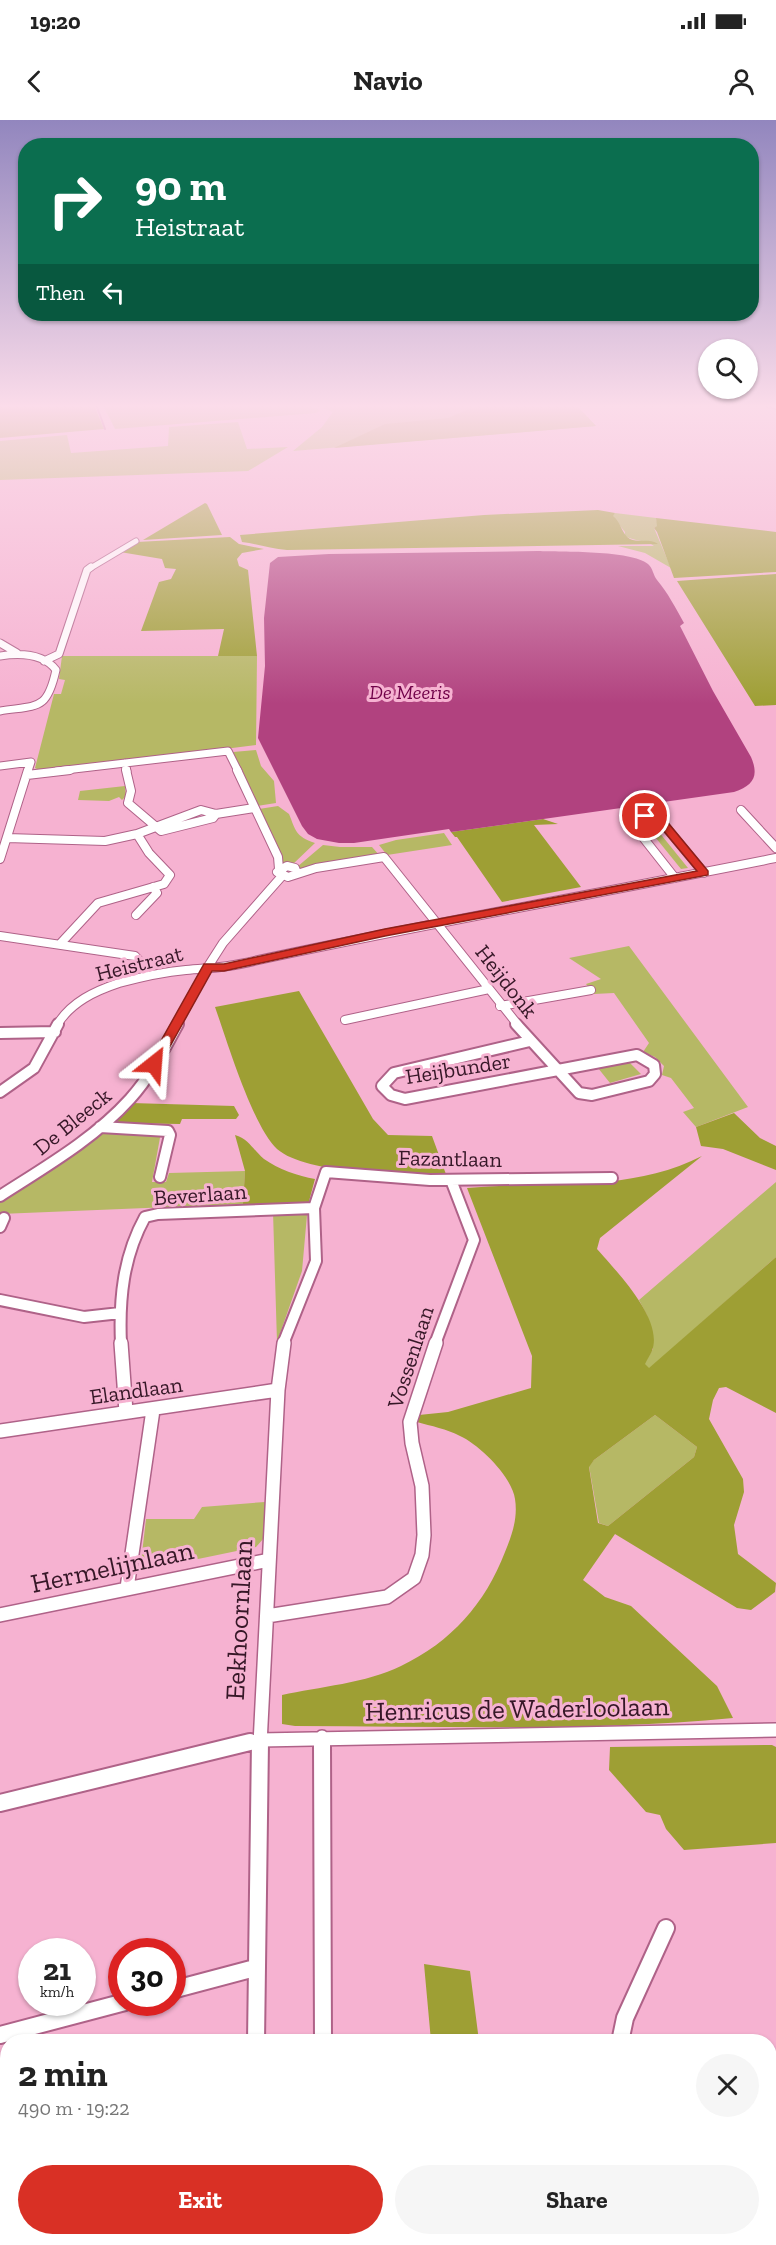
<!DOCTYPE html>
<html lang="en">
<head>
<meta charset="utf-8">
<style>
  :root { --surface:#fff; --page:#f6f6f6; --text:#222; --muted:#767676; --accent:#d93025 }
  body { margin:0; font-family:"Zilla Slab",serif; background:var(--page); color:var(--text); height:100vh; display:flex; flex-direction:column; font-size:22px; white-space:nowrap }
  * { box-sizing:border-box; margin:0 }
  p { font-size:20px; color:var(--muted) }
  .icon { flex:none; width:33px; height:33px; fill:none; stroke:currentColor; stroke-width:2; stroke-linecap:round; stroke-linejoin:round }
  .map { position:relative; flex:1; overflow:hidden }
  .sheet { position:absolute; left:0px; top:1914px; width:777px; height:212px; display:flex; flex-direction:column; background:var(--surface); border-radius:24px 24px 0 0; box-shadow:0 2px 4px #0004 }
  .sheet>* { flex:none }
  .banner { position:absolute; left:18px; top:18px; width:741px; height:183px; border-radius:24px; box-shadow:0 2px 4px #0004; background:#0b6e4f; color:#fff; overflow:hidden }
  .tools { position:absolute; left:698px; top:219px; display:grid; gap:12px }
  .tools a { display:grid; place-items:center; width:60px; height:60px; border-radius:50%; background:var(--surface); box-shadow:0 2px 4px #0004; font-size:30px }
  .speed { position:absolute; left:18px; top:1818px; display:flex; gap:12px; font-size:30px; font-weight:700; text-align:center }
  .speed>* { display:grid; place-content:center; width:78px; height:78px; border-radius:50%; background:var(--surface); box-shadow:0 2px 4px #0004; line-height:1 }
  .speed small { font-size:15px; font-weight:400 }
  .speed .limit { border:9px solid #d22; background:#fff; color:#111 }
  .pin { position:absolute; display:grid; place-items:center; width:51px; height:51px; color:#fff; margin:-26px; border:3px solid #fff; border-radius:50%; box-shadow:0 2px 6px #0007 }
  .me { position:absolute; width:66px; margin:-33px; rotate:28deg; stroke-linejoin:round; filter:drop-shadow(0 0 4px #0008) }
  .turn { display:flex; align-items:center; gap:21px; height:126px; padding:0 18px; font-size:27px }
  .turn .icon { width:78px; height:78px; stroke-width:2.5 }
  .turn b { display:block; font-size:42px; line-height:51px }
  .then { display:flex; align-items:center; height:57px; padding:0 18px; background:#0003; gap:12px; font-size:22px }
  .round { display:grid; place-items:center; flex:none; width:63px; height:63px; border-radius:32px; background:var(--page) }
  .overview { display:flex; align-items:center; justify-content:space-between; height:102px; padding:0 18px }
  h1 { font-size:36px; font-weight:800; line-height:45px }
  .button { display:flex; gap:12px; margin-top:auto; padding:12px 18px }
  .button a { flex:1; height:69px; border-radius:36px; background:var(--accent); color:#fff; font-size:24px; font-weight:800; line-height:69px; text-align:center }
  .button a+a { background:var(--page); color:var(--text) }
  .status { display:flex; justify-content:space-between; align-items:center; height:42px; padding:0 30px; background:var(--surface); direction:ltr }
  .status svg { height:16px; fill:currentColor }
  header { display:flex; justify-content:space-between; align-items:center; height:78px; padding:0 18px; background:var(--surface); font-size:27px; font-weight:800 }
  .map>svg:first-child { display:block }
  .green { fill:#b6b865 }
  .forest { fill:#9e9f34; fill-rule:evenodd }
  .water { fill:#b1427f }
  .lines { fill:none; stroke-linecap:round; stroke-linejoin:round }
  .stream { stroke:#b1427f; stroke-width:2 }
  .street-far5-casing { stroke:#af6288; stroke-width:7 }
  .street-far4-casing { stroke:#af6288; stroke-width:9 }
  .street-far3-casing { stroke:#af6288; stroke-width:10 }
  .street-far2-casing { stroke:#af6288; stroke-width:14 }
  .street-far1-casing { stroke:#af6288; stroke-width:16 }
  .street-casing { stroke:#af6288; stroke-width:20 }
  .street-far5 { stroke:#fff; stroke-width:5 }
  .street-far4 { stroke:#fff; stroke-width:7 }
  .street-far3 { stroke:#fff; stroke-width:8 }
  .street-far2 { stroke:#fff; stroke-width:10 }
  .street-far1 { stroke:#fff; stroke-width:13 }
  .street { stroke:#fff; stroke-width:16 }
  .route { fill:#d93025; stroke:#8d1f18; stroke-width:1.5 }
  .labels { text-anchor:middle; stroke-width:6; stroke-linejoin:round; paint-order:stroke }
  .far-water-label { font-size:20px; font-style:italic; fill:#700048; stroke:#f6b2d1 }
  .street-label { font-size:22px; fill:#361727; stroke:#f6b2d1 }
  .near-street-label { font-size:27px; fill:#361727; stroke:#f6b2d1 }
</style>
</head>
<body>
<div class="status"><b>19:20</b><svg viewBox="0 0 49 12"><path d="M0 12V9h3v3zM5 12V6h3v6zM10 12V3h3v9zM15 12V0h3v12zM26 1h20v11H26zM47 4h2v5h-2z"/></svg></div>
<header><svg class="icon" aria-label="back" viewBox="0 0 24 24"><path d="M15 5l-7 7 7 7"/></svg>Navio<svg class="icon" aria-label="person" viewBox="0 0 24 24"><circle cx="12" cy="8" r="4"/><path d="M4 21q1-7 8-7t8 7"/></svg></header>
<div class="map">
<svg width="776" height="2125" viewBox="0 0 776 2125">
  <rect width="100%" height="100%" fill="#f6b2d1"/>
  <path class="green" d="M 104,287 L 314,287 L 320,290 L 316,293 L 115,309 Z
    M 321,287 L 578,287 L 596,306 L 293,331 L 322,307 L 333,292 Z
    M 238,302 L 247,329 L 288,327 L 248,351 L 0,360 L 0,321 L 67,315 L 71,333 L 168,326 L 169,307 Z
    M 615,393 L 656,398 L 658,406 L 654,408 L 671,448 L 645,433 L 618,426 L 654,426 C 645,419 635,422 625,416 L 625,412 L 612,396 Z
    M 62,536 L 257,536 L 256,625 L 43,652 L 35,648 L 54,574 L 61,574 L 65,560 L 59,559 Z
    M 256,630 L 261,646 L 274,661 L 276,683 L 257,686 L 233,632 Z
    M 125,666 L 126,676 L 122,680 L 119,677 L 109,681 L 78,680 L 80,671 Z
    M 278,686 L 289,694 C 296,711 295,716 315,723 L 292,745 L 281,746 L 259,689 Z
    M 650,701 L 688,748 L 681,749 L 643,702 Z
    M 444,713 L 452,725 L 387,735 L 379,725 L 396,720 Z
    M 323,725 L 340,727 L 372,727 L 380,736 L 301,751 L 297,747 Z
    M 629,826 L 748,987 L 696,1007 L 683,992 L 694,988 L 671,958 L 662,955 L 664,946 L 655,937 L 643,932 L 649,923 L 614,873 L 594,874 L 586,864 L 601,859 L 569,838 Z
    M 629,942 L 641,954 L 610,963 L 598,948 Z
    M 161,1012 L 152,1062 L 166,1062 L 169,1053 L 245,1051 L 243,1084 L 0,1094 L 0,1082 L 77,1031 L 98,1013 Z
    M 776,1062 L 776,1137 L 649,1249 L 644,1244 L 653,1229 L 647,1195 L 639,1180 Z
    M 273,1092 L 307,1095 L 302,1151 L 277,1222 Z
    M 655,1295 L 697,1327 L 694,1337 L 608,1406 L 599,1403 L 589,1346 L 594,1340 Z
    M 265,1382 L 264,1418 L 256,1427 L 140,1451 L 146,1399 L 194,1399 L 202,1387 Z"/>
  <path class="forest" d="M 0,287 L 95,287 L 104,309 L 0,318 Z
    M 474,287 L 578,287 L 596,306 L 334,328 L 385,304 L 448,298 Z
    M 205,383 L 207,384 L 222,415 L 143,420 Z
    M 598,390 L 615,393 L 613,396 C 621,402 622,415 630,419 C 639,423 650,418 658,424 L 287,430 C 271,429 258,424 242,422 L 240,415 L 484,395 Z
    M 656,398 L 776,412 L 776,452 L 674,458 L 657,412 L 654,408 L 657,406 Z
    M 230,417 L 239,424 L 264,429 L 242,433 L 237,439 L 239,446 L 248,450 L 257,536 L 218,536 L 224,509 L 141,511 L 159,462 L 171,459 L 176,449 L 165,448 L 162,439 L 120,432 L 137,422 Z
    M 776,454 L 776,585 L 755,586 L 677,461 Z
    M 543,699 L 558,704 L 534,705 L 581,767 L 502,782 L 457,717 L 455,717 L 451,712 Z
    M 299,871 L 373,999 L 388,1015 L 432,1016 L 447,1057 C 406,1054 307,1055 277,1029 C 253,1007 227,921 215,887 Z
    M 131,983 L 234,986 L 239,995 L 236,999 L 182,999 L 180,1004 L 111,1003 Z
    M 734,993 L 760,1018 L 776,1026 L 776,1050 L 723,1029 L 701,1026 L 696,1007 Z
    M 235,1015 C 249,1019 253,1030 264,1039 C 278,1049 298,1056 315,1059 L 308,1085 L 243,1084 L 245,1051 Z
    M 702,1036 L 600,1118 L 597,1129 C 616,1151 664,1199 652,1231 C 650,1235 647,1240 645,1244 L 649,1248 L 776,1137 L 776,1293 L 726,1267 L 719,1268 L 713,1280 L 709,1299 L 743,1359 L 744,1372 L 734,1405 L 738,1434 L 776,1463 L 775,1472 L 751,1490 L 737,1488 L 615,1414 L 583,1460 L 605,1477 L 631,1486 L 717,1566 L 733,1598 C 588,1612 440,1606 295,1606 L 282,1604 L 282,1575 C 318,1567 367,1563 401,1546 C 451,1522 485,1484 505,1432 C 512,1415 518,1398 515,1379 C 512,1357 480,1325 460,1316 C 447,1309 431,1306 417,1302 L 419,1295 L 448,1292 L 531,1268 L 532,1236 L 467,1068 C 545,1061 630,1073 702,1036 ZM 655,1295 L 697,1327 L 694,1337 L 608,1406 L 598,1403 L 589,1347 L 594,1340 Z
    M 772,1625 L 776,1627 L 776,1723 L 684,1730 L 666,1709 L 660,1695 L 646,1692 L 609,1650 L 610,1627 Z
    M 424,1844 L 470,1851 L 479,1921 L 431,1921 Z
    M 770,2044 L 776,2065 L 776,2125 L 770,2125 L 767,2118 L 770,2118 Z"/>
  <path class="water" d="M 538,431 C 561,432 631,430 648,444 C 653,448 653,455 657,460 C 668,473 675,487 684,503 L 680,506 L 713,571 L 751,637 C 759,656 754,665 734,672 L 451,712 L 449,709 L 354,723 L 339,723 L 317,719 L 308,714 L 302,706 L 258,618 L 265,546 L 264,498 L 270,443 L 278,437 L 329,434 Z"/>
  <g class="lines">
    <path class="stream" d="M 97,287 L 105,309
      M 767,287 L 776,289"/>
    <defs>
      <path id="street-far5" d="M 89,449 L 136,421"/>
      <path id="street-far4" d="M 0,523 L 17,533
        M 0,536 C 20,533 43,533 56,550 C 47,591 38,585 0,591
        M 44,541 L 59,534 L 87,450 L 91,447
        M 125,643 L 127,651
        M 0,646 L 31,642 L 28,651
        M 57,651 L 228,631 L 238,651"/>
      <path id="street-far3" d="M 126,650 L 131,671 L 128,683 L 161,711 L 213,698 L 216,694
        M 237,650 L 278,737 L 279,749
        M 27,655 L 70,650
        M 741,690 L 776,728
        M 7,718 L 105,721 L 137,714 L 201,690 L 216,694 L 254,688
        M 0,739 L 28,650
        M 297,753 L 295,748 L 287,746 L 277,752 L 288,757 L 316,748 L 384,737 L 518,905
        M 675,758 L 634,706 L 637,699 L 647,696 L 660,700 L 704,753
        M 136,795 L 157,773 L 153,767
        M 0,816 L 135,836 L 145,847 L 145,856
        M 60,824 L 98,783 L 164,764 L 170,755 L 149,733 L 137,714
        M 500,886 L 591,870
        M 345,900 L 489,869
        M 57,905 C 71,882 95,871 119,863 C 141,857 164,852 186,850 C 205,848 222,848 240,844 C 418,805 597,774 776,738
        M 177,905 L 207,848 L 223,823 L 282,756"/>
      <path id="street-far2" d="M 516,904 L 558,950
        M 0,913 L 55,912
        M 530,921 L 394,953 L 382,966 L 391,975 L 405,979 L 558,950
        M 637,935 L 654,945 L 655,954 L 649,961 L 592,975 L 579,973 L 558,950 Z
        M 0,972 L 34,948 L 58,904
        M 100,1007 L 168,1011 L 170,1015 L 160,1057
        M 0,1076 C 45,1047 94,1019 130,979 C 150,957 164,930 178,904
        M 0,1107 L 4,1098
        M 0,1180 L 84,1197 L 120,1193
        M 121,1224 C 119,1179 123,1137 145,1097 L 158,1094 L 314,1088
        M 283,1224 L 316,1141 L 314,1088 L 326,1052 L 430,1060 L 612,1058
        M 435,1224 L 474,1120 L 451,1060"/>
      <path id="street-far1" d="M 121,1223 L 126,1292
        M 0,1311 L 278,1270
        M 127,1468 L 153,1290
        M 0,1495 L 269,1440
        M 267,1496 L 387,1477 L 414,1458 L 422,1435 L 424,1415 L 422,1366 L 412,1323 L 410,1302 L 436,1223
        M 322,1617 L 322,1624
        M 244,1624 L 260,1620 L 776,1610
        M 260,1624 L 278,1270 L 284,1223"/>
      <path id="street" d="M 322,1622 L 323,1922
        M 0,1683 L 250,1622
        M 172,1870 L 255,1848
        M 0,1915 L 125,1882
        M 256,1922 L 260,1622
        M 620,1922 L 625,1898 L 666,1808
        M 770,2028 L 776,2028
        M 257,2118 L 257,2125
        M 479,2125 L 491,2118"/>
    </defs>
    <use href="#street-far5" class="street-far5-casing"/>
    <use href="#street-far4" class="street-far4-casing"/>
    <use href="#street-far3" class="street-far3-casing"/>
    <use href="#street-far2" class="street-far2-casing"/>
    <use href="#street-far1" class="street-far1-casing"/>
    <use href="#street" class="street-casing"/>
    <use href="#street-far5" class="street-far5"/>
    <use href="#street-far4" class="street-far4"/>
    <use href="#street-far3" class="street-far3"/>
    <use href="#street-far2" class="street-far2"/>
    <use href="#street-far1" class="street-far1"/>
    <use href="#street" class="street"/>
  </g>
  <linearGradient id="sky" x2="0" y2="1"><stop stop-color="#9286be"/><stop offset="0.49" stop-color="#fbdcea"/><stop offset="1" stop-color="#fbdcea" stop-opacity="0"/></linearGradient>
  <rect width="776" height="584" fill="url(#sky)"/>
  <path class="route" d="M 645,693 L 664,698 L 708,751 L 708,755 L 385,816 L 224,851 L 212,851 L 159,946 L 154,948 L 148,944 L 204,844 L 224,844 L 385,809 L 697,751 L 657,703 L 642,698 L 642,694 Z"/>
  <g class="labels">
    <g class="far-water-label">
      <text x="410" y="579">De Meeris</text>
    </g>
    <g class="street-label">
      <text transform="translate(139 843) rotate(-14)" y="8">Heistraat</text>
      <text transform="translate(507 861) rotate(52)" y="8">Heijdonk</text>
      <text transform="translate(458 948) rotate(-9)" y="8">Heijbunder</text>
      <text transform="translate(72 1001) rotate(-39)" y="8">De Bleeck</text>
      <text transform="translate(450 1038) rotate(1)" y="8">Fazantlaan</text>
      <text transform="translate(200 1074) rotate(-4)" y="8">Beverlaan</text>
      <text transform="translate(410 1237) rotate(-72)" y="8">Vossenlaan</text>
      <text transform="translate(136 1270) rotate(-8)" y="8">Elandlaan</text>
    </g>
    <g class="near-street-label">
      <text transform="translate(112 1447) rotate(-12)" y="9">Hermelijnlaan</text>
      <text transform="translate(239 1500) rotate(-87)" y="9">Eekhoornlaan</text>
      <text transform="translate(517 1589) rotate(-1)" y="9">Henricus de Waderloolaan</text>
    </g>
  </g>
</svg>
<div class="tools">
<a><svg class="icon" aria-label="search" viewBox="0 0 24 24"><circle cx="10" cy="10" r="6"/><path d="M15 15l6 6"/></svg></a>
</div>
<div class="speed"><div>21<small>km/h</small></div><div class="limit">30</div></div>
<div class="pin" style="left:645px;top:696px;background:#d93025"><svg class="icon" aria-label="arrive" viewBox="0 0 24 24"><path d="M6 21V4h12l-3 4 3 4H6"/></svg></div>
<svg class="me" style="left:154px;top:944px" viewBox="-20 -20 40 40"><path d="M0-17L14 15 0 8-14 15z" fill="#d93025" stroke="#fff" stroke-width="4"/></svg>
<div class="banner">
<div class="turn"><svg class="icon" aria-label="right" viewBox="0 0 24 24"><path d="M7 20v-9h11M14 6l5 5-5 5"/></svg><div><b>90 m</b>Heistraat</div></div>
<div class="then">Then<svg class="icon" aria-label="left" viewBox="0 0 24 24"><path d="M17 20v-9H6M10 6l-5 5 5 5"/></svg></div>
</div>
<section class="sheet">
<div class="overview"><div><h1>2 min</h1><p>490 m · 19:22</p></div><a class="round"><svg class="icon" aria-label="close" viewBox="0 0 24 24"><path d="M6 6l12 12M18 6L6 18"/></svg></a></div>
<div class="button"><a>Exit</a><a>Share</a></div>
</section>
</div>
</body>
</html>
